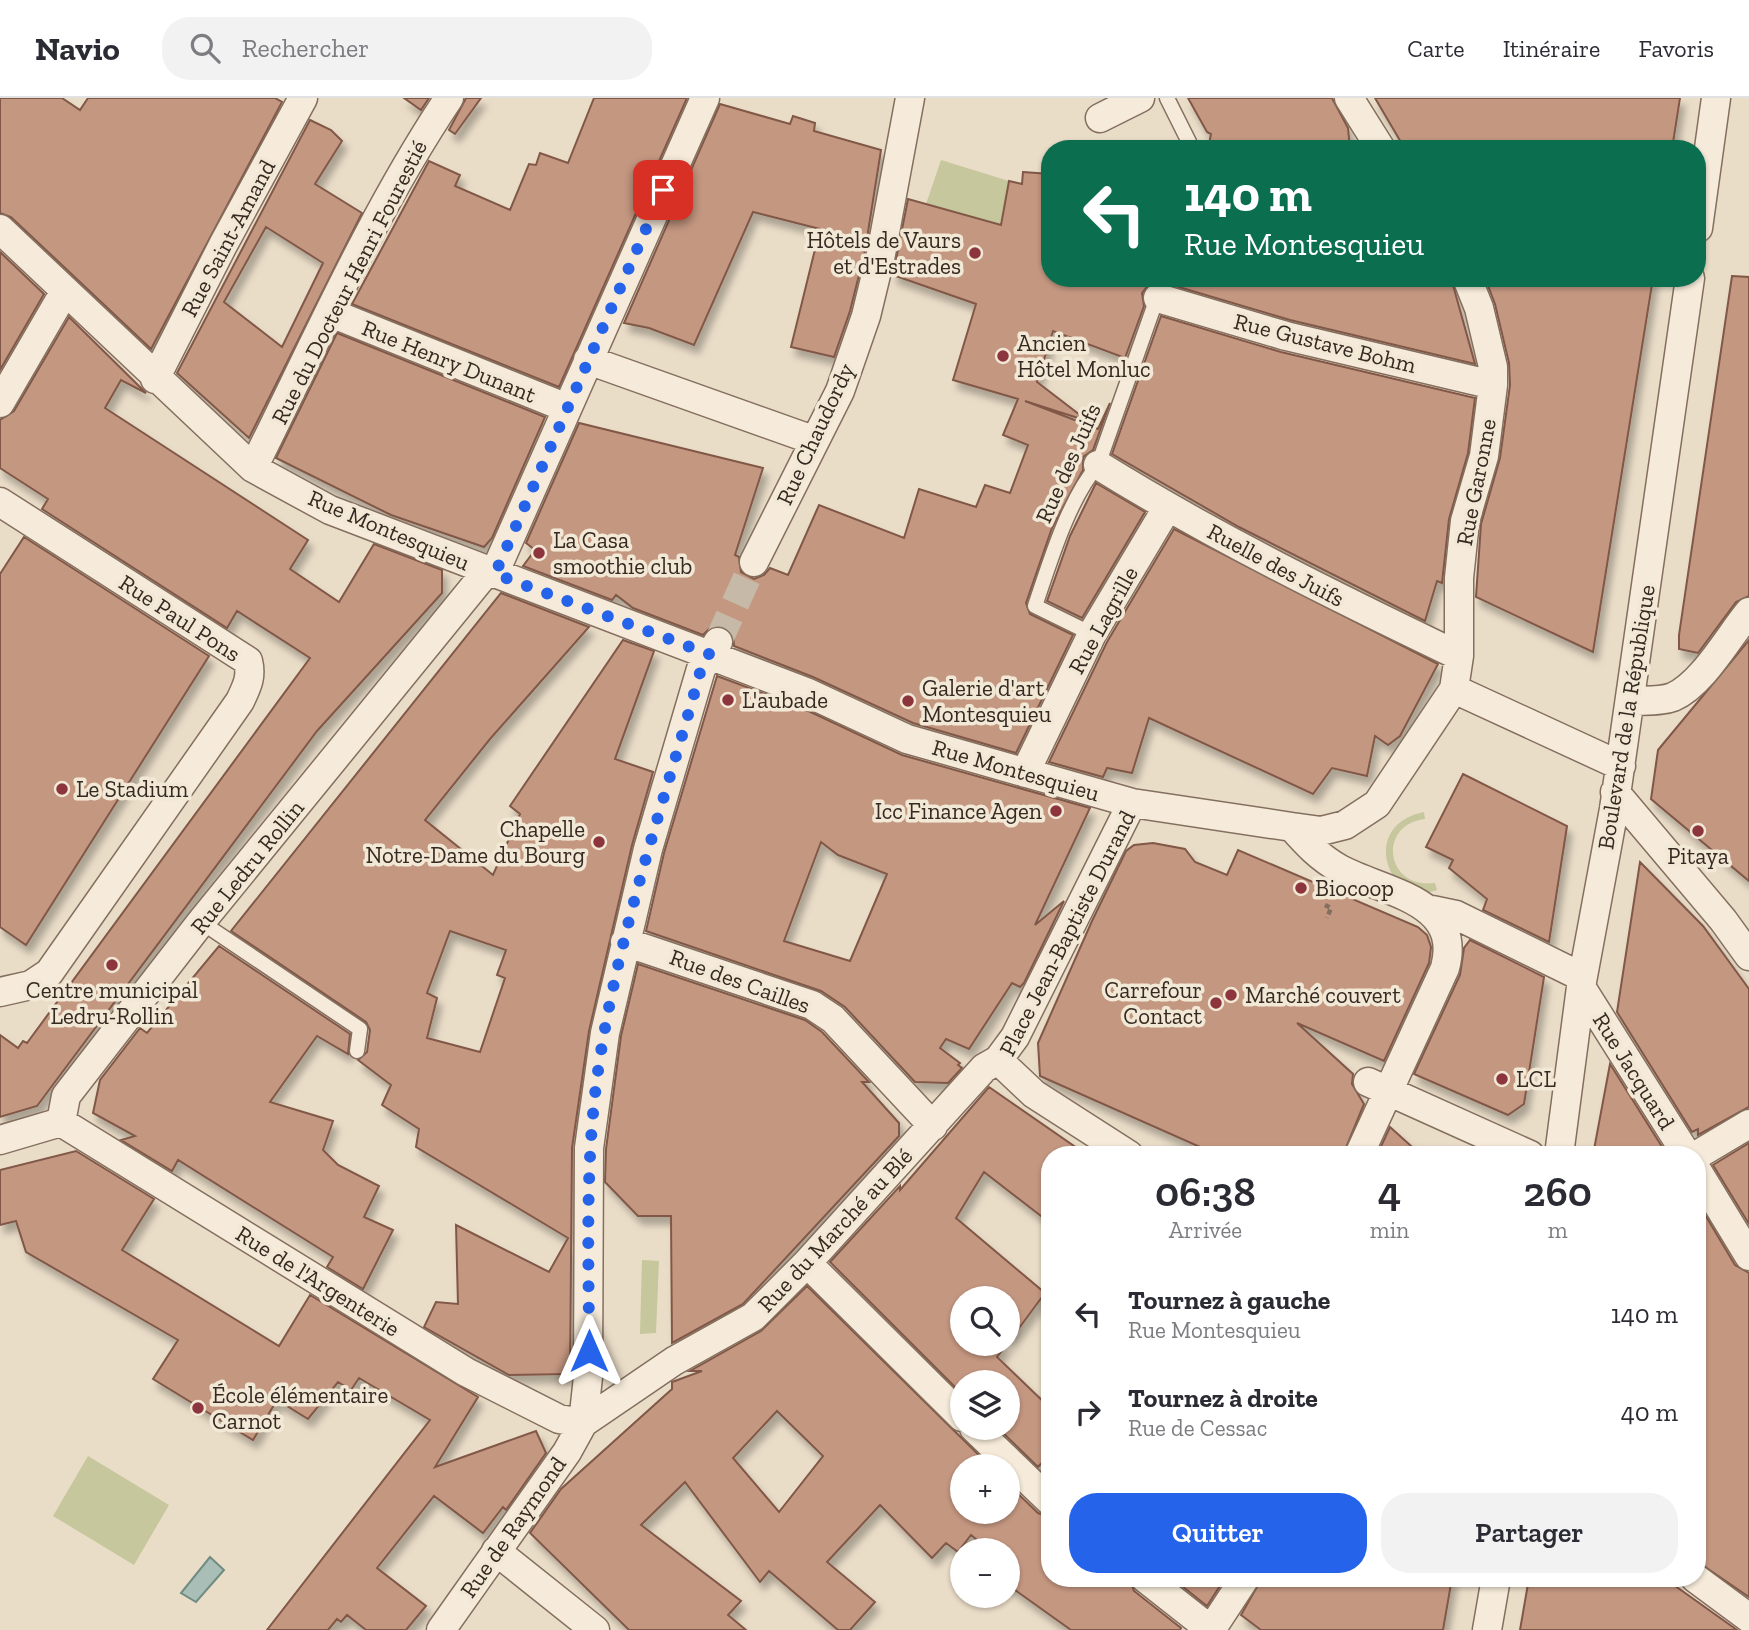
<!DOCTYPE html>
<html lang="fr">
<head>
<meta charset="utf-8">
<style>
  :root { --surface:#fff; --page:#f2f2f3; --text:#2b2b33; --muted:#7c7c81; --line:#e1e1e2; --accent:#2563eb }
  body { margin:0; font-family:"Zilla Slab",serif; background:var(--page); color:var(--text); height:100vh; display:flex; flex-direction:column; font-size:26px; white-space:nowrap }
  * { box-sizing:border-box; margin:0 }
  p { font-size:23px; color:var(--muted) }
  .icon { flex:none; width:38px; height:38px; fill:none; stroke:currentColor; stroke-width:2; stroke-linecap:round; stroke-linejoin:round }
  .map { position:relative; flex:1; overflow:hidden }
  .drawer { position:absolute; left:1041px; top:1048px; width:665px; height:441px; display:flex; flex-direction:column; background:var(--surface); border-radius:28px; box-shadow:0 2px 5px #0004 }
  .drawer>* { flex:none }
  .top-card { position:absolute; left:1041px; top:42px; width:665px; height:147px; border-radius:28px; box-shadow:0 2px 5px #0004; background:#0b6e4f; color:#fff; overflow:hidden }
  .controls { position:absolute; left:950px; top:1188px; display:grid; gap:14px }
  .controls a { display:grid; place-items:center; width:70px; height:70px; border-radius:50%; background:var(--surface); box-shadow:0 2px 5px #0004; font-size:35px }
  .pin { position:absolute; display:grid; place-items:center; width:60px; height:60px; color:#fff; margin:-30px; border-radius:14px; box-shadow:0 4px 10px #0006 }
  .me { position:absolute; width:77px; margin:-38px; rotate:0deg; stroke-linejoin:round; filter:drop-shadow(0 0 5px #0008) }
  .turn { display:flex; align-items:center; gap:24px; height:147px; padding:0 28px; font-size:32px }
  .turn .icon { width:91px; height:91px; stroke-width:2.5 }
  .turn b { display:block; font-size:49px; line-height:60px }
  .eta { display:flex; justify-content:space-evenly; align-items:center; height:119px; text-align:center }
  .eta b { font-size:42px; font-weight:600; line-height:49px }
  .button { display:flex; gap:14px; margin-top:auto; padding:14px 28px }
  .button a { flex:1; height:80px; border-radius:28px; background:var(--accent); color:#fff; font-size:28px; font-weight:600; line-height:80px; text-align:center }
  .button a+a { background:var(--page); color:var(--text) }
  ul { padding:0; list-style:none }
  li { display:flex; align-items:center; gap:21px; height:98px; padding:0 28px }
  li div { flex:1 }
  li b { display:block; font-size:26px }
  li em { font-style:normal }
  header { display:flex; align-items:center; gap:42px; box-sizing:border-box; height:98px; padding:0 35px; background:var(--surface); border-bottom:2px solid var(--line) }
  header strong { font-size:33px }
  nav { display:flex; gap:38px; margin-inline-start:auto; font-size:24px }
  .search { width:490px; height:63px; background:var(--page); display:flex; align-items:center; gap:18px; box-sizing:border-box; padding:0 24px; border-radius:28px; color:var(--muted); font-size:26px }
  .map>svg:first-child { display:block }
  .green { fill:#c6c79c }
  .water { fill:#a8beb6; stroke:#708c82; stroke-width:2 }
  .building { fill:#c49781; stroke:#815847; stroke-width:2; fill-rule:evenodd; filter:url(#shadow) }
  .lines { fill:none; stroke-linecap:round; stroke-linejoin:round }
  .street-tunnel { stroke:#c6b9a7; stroke-width:28; stroke-dasharray:28 14; stroke-linecap:butt }
  .lane-casing { stroke:#846f5f; stroke-width:17 }
  .street-casing { stroke:#846f5f; stroke-width:31 }
  .path { stroke:#846f5f; stroke-width:4.5; stroke-dasharray:5 3.5; stroke-linecap:butt }
  .lane { stroke:#f6ebda; stroke-width:14 }
  .street { stroke:#f6ebda; stroke-width:28 }
  .route { stroke:#2563eb; stroke-width:12; stroke-dasharray:0 21.6 }
  .poi-dot { fill:#8d353d; stroke:#f2e8d6; stroke-width:2.5 }
  .labels { text-anchor:middle; stroke-width:7; stroke-linejoin:round; paint-order:stroke }
  .street-label { font-size:23px; fill:#362921; stroke:#f2e8d6 }
  .poi-label { font-size:23px; fill:#362921; stroke:#f2e8d6; text-anchor:start }
</style>
</head>
<body>
<header>
<strong>Navio</strong>
<div class="search"><svg class="icon" aria-label="search" viewBox="0 0 24 24"><circle cx="10" cy="10" r="6"/><path d="M15 15l6 6"/></svg>Rechercher</div>
<nav><a>Carte</a><a>Itinéraire</a><a>Favoris</a></nav>
</header>
<div class="map">
<svg width="1749" height="1532" viewBox="0 0 1749 1532">
  <defs>
    <filter id="shadow"><feDropShadow dx="4.5" dy="8" stdDeviation="3.5" flood-color="#0004"/></filter>
  </defs>
  <rect width="100%" height="100%" fill="#eaddc8"/>
  <path class="green" d="M 941,62 L 1009,83 L 1000,127 L 926,106 Z
    M 1424,714 L 1425,721 C 1378,726 1384,791 1435,785 L 1437,792 C 1388,810 1358,727 1424,714 Z
    M 642,1162 L 659,1163 L 656,1235 L 640,1236 Z
    M 88,1358 L 169,1407 L 134,1467 L 53,1418 Z"/>
  <path class="water" d="M 210,1459 L 224,1472 L 196,1504 L 181,1495 Z"/>
  <path class="building" d="M 0,0 L 62,0 L 80,12 L 88,0 L 275,0 L 282,4 L 151,251 L 11,119 L 0,115 Z
    M 404,0 L 429,0 L 421,12 Z
    M 466,0 L 481,0 L 455,36 L 449,32 Z
    M 594,0 L 687,0 L 559,289 L 352,206 L 429,63 L 460,77 L 455,88 L 510,112 L 529,66 L 536,67 L 540,55 L 568,65 Z
    M 1188,0 L 1332,0 L 1348,30 L 1350,51 L 1208,51 L 1211,36 L 1207,34 Z
    M 1375,0 L 1680,0 L 1672,51 L 1405,51 Z
    M 720,6 L 790,26 L 793,18 L 815,25 L 814,33 L 881,52 L 865,153 L 850,213 L 834,259 L 791,249 L 820,131 L 753,114 L 694,247 L 649,230 L 624,225 Z
    M 310,22 L 331,32 L 342,43 L 315,86 L 362,115 L 249,340 L 177,275 ZM 266,129 L 323,165 L 282,249 L 224,204 Z
    M 1023,74 L 1050,76 L 1050,180 L 1154,180 L 1142,195 L 1144,208 L 1125,260 L 1053,233 L 1037,284 L 1080,317 L 1078,320 L 1025,303 L 1098,331 L 1110,305 L 1093,352 L 1083,359 L 1083,372 L 1052,430 L 1026,505 L 1030,516 L 1073,537 L 1016,655 L 913,625 L 813,579 L 734,548 L 733,537 L 726,530 L 711,529 L 703,537 L 633,510 L 616,497 L 612,502 L 523,468 L 535,452 L 526,445 L 579,325 L 763,370 L 735,457 L 739,459 L 741,474 L 754,481 L 764,477 L 770,470 L 788,477 L 819,407 L 904,440 L 919,391 L 976,409 L 985,387 L 1010,395 L 1028,347 L 1003,337 L 1018,301 L 953,282 L 976,206 L 893,177 L 908,101 L 1001,127 L 1009,83 L 1022,86 Z
    M 0,154 L 44,196 L 0,272 Z
    M 1732,178 L 1749,179 L 1749,498 L 1736,504 L 1698,555 L 1679,551 L 1679,537 Z
    M 1173,180 L 1451,180 L 1475,266 L 1290,222 L 1172,187 Z
    M 1485,180 L 1653,180 L 1593,554 L 1476,499 L 1481,426 L 1500,360 L 1510,287 L 1509,265 L 1495,206 Z
    M 1161,218 L 1281,254 L 1475,300 L 1468,355 L 1449,421 L 1442,485 L 1437,483 L 1425,523 L 1239,429 L 1112,356 Z
    M 69,219 L 146,295 L 121,282 L 105,310 L 308,442 L 290,471 L 339,504 L 374,446 L 442,472 L 442,495 L 317,633 L 37,1008 L 0,1019 L 0,937 L 18,950 L 23,943 L 27,945 L 310,560 L 237,513 L 227,530 L 42,411 L 48,401 L 0,370 L 0,322 L 14,313 Z
    M 337,235 L 545,319 L 492,440 L 484,449 L 391,417 L 276,360 Z
    M 1096,385 L 1145,414 L 1082,520 L 1047,503 L 1070,438 Z
    M 1174,431 L 1438,566 L 1400,638 L 1388,647 L 1375,638 L 1367,678 L 1332,670 L 1313,696 L 1149,620 L 1132,675 L 1107,670 L 1103,679 L 1049,664 L 1107,544 Z
    M 24,439 L 209,558 L 26,847 L 0,829 L 0,476 Z
    M 501,495 L 589,529 L 490,641 L 425,722 L 493,777 L 520,716 L 510,708 L 623,542 L 654,553 L 615,661 L 653,674 L 632,747 L 589,933 L 572,1050 L 570,1276 L 509,1277 L 424,1229 L 436,1204 L 458,1206 L 456,1127 L 549,1174 L 568,1140 L 416,1049 L 419,1031 L 382,1007 L 391,987 L 358,962 L 367,954 L 370,932 L 366,924 L 231,833 ZM 450,833 L 506,852 L 497,877 L 505,880 L 480,954 L 427,940 L 437,900 L 427,895 Z
    M 1749,542 L 1749,783 L 1651,701 L 1658,652 Z
    M 717,578 L 800,609 L 902,657 L 1090,710 L 1035,827 L 1064,803 L 1024,885 L 1020,889 L 1012,885 L 969,951 L 946,941 L 940,950 L 960,965 L 958,967 L 962,970 L 948,985 L 915,984 L 845,909 L 821,893 L 646,833 L 664,755 ZM 821,744 L 838,757 L 887,776 L 850,863 L 784,843 Z
    M 1463,676 L 1567,728 L 1549,844 L 1483,812 L 1487,801 L 1449,770 L 1453,762 L 1426,749 Z
    M 1153,745 L 1185,751 L 1195,764 L 1227,777 L 1238,752 L 1418,829 L 1427,837 L 1431,849 L 1429,865 L 1384,963 L 1297,925 L 1353,976 L 1352,986 L 1364,1006 L 1343,1057 L 1218,1057 L 1040,978 L 1038,945 L 1092,823 L 1126,753 L 1134,747 Z
    M 1640,764 L 1703,828 L 1749,891 L 1749,1009 L 1698,1037 L 1698,1031 L 1692,1034 L 1617,914 Z
    M 1470,842 L 1544,879 L 1524,1006 L 1508,1017 L 1414,976 L 1460,877 L 1464,850 Z
    M 219,848 L 350,936 L 348,956 L 317,938 L 270,1004 L 333,1023 L 323,1052 L 338,1067 L 379,1088 L 364,1119 L 393,1132 L 363,1191 L 327,1169 L 333,1159 L 178,1062 L 172,1073 L 121,1042 L 135,1038 L 93,1015 L 100,982 L 140,930 L 147,935 Z
    M 638,866 L 805,922 L 822,934 L 869,984 L 862,984 L 899,1025 L 899,1038 L 743,1206 L 672,1245 L 671,1118 L 638,1118 L 605,1084 L 606,1051 L 621,938 Z
    M 1610,966 L 1664,1052 L 1655,1057 L 1593,1057 Z
    M 989,989 L 1087,1057 L 1050,1057 L 1050,1125 L 984,1074 L 956,1120 L 1045,1195 L 1008,1245 L 1008,1200 L 962,1200 L 962,1246 L 1007,1246 L 997,1259 L 1050,1310 L 1050,1356 L 1038,1369 L 998,1330 L 1008,1330 L 1008,1284 L 962,1284 L 962,1296 L 830,1164 L 900,1088 L 900,1092 Z
    M 1390,1029 L 1421,1057 L 1377,1057 Z
    M 1749,1045 L 1749,1126 L 1713,1067 Z
    M 76,1053 L 154,1101 L 122,1152 L 279,1248 L 310,1197 L 478,1299 L 435,1369 L 536,1333 L 546,1355 L 506,1412 L 503,1409 L 483,1435 L 434,1398 L 377,1470 L 426,1508 L 406,1532 L 366,1532 L 347,1517 L 341,1524 L 337,1521 L 328,1532 L 267,1532 L 430,1322 L 359,1280 L 351,1292 L 338,1284 L 308,1321 L 277,1302 L 253,1342 L 153,1281 L 178,1242 L 26,1154 L 16,1123 L 0,1127 L 0,1072 Z
    M 1698,1105 L 1735,1167 L 1749,1175 L 1749,1499 L 1698,1464 Z
    M 807,1188 L 990,1368 L 962,1368 L 962,1414 L 1008,1414 L 1008,1386 L 1038,1415 L 1050,1419 L 1050,1480 L 1129,1480 L 1134,1493 L 1181,1530 L 1180,1532 L 1071,1532 L 1008,1487 L 1008,1452 L 989,1452 L 971,1437 L 958,1454 L 946,1445 L 932,1460 L 880,1407 L 827,1464 L 875,1504 L 850,1532 L 838,1532 L 769,1473 L 760,1484 L 685,1384 L 641,1427 L 741,1503 L 728,1517 L 746,1532 L 629,1532 L 530,1435 L 561,1391 L 672,1291 L 672,1284 L 702,1273 L 690,1273 L 761,1233 ZM 777,1313 L 823,1358 L 779,1414 L 733,1360 Z
    M 1172,1480 L 1225,1480 L 1207,1508 Z
    M 1262,1480 L 1452,1480 L 1443,1532 L 1261,1532 L 1241,1517 Z
    M 1529,1480 L 1664,1480 L 1737,1532 L 1520,1532 Z"/>
  <g class="lines">
    <path class="street-tunnel" d="M 718,544 L 754,464"/>
    <defs>
      <path id="lane" d="M 1167,0 L 1189,44 L 1190,51
        M 1092,536 L 1035,508 C 1050,464 1068,402 1098,367 L 1164,180
        M 201,824 L 360,931 L 357,953"/>
      <path id="street" d="M 1349,0 L 1381,51
        M 1100,20 L 1140,0
        M 1698,130 L 1716,0
        M 0,131 L 253,370 L 330,412 L 806,594 L 907,641 L 1132,705
        M 1158,200 L 1286,238 L 1493,287
        M 331,215 L 567,310
        M 588,262 L 813,342
        M 155,281 L 223,147 L 303,0
        M 0,305 L 65,193
        M 1098,367 C 1214,439 1336,499 1459,558
        M 253,370 C 315,246 372,115 449,0
        M 0,404 L 248,563 C 252,579 247,588 240,603 L 49,875 L 31,887 L 0,894
        M 754,464 L 840,293 L 866,218 L 881,156 L 910,0
        M 494,476 L 705,0
        M 1454,591 L 1621,668
        M 1630,603 C 1644,602 1660,604 1673,599 C 1702,587 1729,538 1749,514
        M 1025,675 L 1092,536 L 1167,410
        M 1615,694 L 1723,822 L 1749,858
        M 1292,729 L 1321,733 L 1345,727 L 1377,706 L 1454,591 L 1459,558 L 1459,480 L 1465,423 L 1484,358 L 1493,287 L 1493,269 L 1479,210 L 1467,180
        M 1432,812 L 1456,817 L 1582,879
        M 625,844 L 812,907 L 833,921 L 933,1028
        M 1581,889 L 1687,1057
        M 1368,984 L 1530,1057
        M 61,1024 L 66,998 L 201,824 L 487,473
        M 61,1024 L 466,1274 L 559,1321 L 583,1325
        M 0,1042 L 61,1024
        M 1129,1057 L 1034,996 L 998,962 L 1015,939 L 1132,705 L 1292,729 C 1307,746 1320,760 1340,771 C 1385,795 1463,802 1445,870 L 1359,1057
        M 1559,1057 L 1581,889 L 1614,711 L 1690,180
        M 1697,1057 L 1749,1026
        M 1698,1074 L 1749,1158
        M 807,1165 L 962,1319
        M 583,1325 L 674,1263 L 753,1219 L 807,1165 L 984,970 L 998,962
        M 974,1330 L 1050,1403
        M 496,1453 L 595,1532
        M 1145,1480 L 1211,1532
        M 1695,1480 L 1749,1520
        M 441,1532 L 567,1354 L 583,1325 L 588,1279 L 589,1050 L 605,935 L 648,751 L 701,571 L 718,544
        M 1211,1532 L 1245,1480
        M 1487,1532 L 1496,1480"/>
    </defs>
    <use href="#lane" class="lane-casing"/>
    <use href="#street" class="street-casing"/>
    <path class="path" d="M 1325,807 L 1331,810 L 1327,820
      M 1215,1057 L 1216,1056"/>
    <use href="#lane" class="lane"/>
    <use href="#street" class="street"/>
  </g>
  <g class="lines">
    <path class="route" d="M 589,1253 C 589,1165 585,1076 596,988 C 614,846 663,709 701,571 L 709,556 L 495,476 L 663,92"/>
  </g>
  <g class="poi-dot">
    <circle cx="975" cy="155" r="7"/>
    <circle cx="1003" cy="258" r="7"/>
    <circle cx="539" cy="455" r="7"/>
    <circle cx="728" cy="602" r="7"/>
    <circle cx="908" cy="603" r="7"/>
    <circle cx="62" cy="691" r="7"/>
    <circle cx="1056" cy="713" r="7"/>
    <circle cx="1698" cy="733" r="7"/>
    <circle cx="599" cy="744" r="7"/>
    <circle cx="1301" cy="790" r="7"/>
    <circle cx="112" cy="867" r="7"/>
    <circle cx="1231" cy="897" r="7"/>
    <circle cx="1216" cy="905" r="7"/>
    <circle cx="1502" cy="981" r="7"/>
    <circle cx="198" cy="1310" r="7"/>
  </g>
  <g class="labels">
    <g class="street-label">
      <text transform="translate(228 140) rotate(-62)" y="8">Rue Saint-Amand</text>
      <text transform="translate(349 184) rotate(-63)" y="8">Rue du Docteur Henri Fourestié</text>
      <text transform="translate(1325 245) rotate(14)" y="8">Rue Gustave Bohm</text>
      <text transform="translate(449 263) rotate(22)" y="8">Rue Henry Dunant</text>
      <text transform="translate(815 336) rotate(-65)" y="8">Rue Chaudordy</text>
      <text transform="translate(1068 365) rotate(-66)" y="8">Rue des Juifs</text>
      <text transform="translate(1476 384) rotate(-79)" y="8">Rue Garonne</text>
      <text transform="translate(389 432) rotate(23)" y="8">Rue Montesquieu</text>
      <text transform="translate(1276 467) rotate(28)" y="8">Ruelle des Juifs</text>
      <text transform="translate(180 520) rotate(33)" y="8">Rue Paul Pons</text>
      <text transform="translate(1103 522) rotate(-61)" y="8">Rue Lagrille</text>
      <text transform="translate(1626 619) rotate(-81)" y="8">Boulevard de la République</text>
      <text transform="translate(1016 672) rotate(16)" y="8">Rue Montesquieu</text>
      <text transform="translate(247 769) rotate(-51)" y="8">Rue Ledru Rollin</text>
      <text transform="translate(1067 835) rotate(-63)" y="8">Place Jean-Baptiste Durand</text>
      <text transform="translate(740 883) rotate(20)" y="8">Rue des Cailles</text>
      <text transform="translate(1634 973) rotate(58)" y="8">Rue Jacquard</text>
      <text transform="translate(835 1132) rotate(-47)" y="8">Rue du Marché au Blé</text>
      <text transform="translate(318 1183) rotate(32)" y="8">Rue de l'Argenterie</text>
      <text transform="translate(513 1429) rotate(-55)" y="8">Rue de Raymond</text>
    </g>
    <g class="poi-label">
      <text x="961" y="150" text-anchor="end">Hôtels de Vaurs<tspan x="961" dy="26">et d'Estrades</tspan></text>
      <text x="1017" y="253">Ancien<tspan x="1017" dy="26">Hôtel Monluc</tspan></text>
      <text x="553" y="450">La Casa<tspan x="553" dy="26">smoothie club</tspan></text>
      <text x="922" y="598">Galerie d'art<tspan x="922" dy="26">Montesquieu</tspan></text>
      <text x="742" y="610">L'aubade</text>
      <text x="76" y="699">Le Stadium</text>
      <text x="1042" y="721" text-anchor="end">Icc Finance Agen</text>
      <text x="585" y="739" text-anchor="end">Chapelle<tspan x="585" dy="26">Notre-Dame du Bourg</tspan></text>
      <text x="1698" y="766" text-anchor="middle">Pitaya</text>
      <text x="1315" y="798">Biocoop</text>
      <text x="112" y="900" text-anchor="middle">Centre municipal<tspan x="112" dy="26">Ledru-Rollin</tspan></text>
      <text x="1202" y="900" text-anchor="end">Carrefour<tspan x="1202" dy="26">Contact</tspan></text>
      <text x="1245" y="905">Marché couvert</text>
      <text x="1516" y="989">LCL</text>
      <text x="212" y="1305">École élémentaire<tspan x="212" dy="26">Carnot</tspan></text>
    </g>
  </g>
</svg>
<div class="controls">
<a><svg class="icon" aria-label="search" viewBox="0 0 24 24"><circle cx="10" cy="10" r="6"/><path d="M15 15l6 6"/></svg></a>
<a><svg class="icon" aria-label="layers" viewBox="0 0 24 24"><path d="M12 4l9 5-9 5-9-5zM3 14l9 5 9-5"/></svg></a>
<a>+</a>
<a>−</a>
</div>
<div class="pin" style="left:663px;top:92px;background:#d93025"><svg class="icon" aria-label="arrive" viewBox="0 0 24 24"><path d="M6 21V4h12l-3 4 3 4H6"/></svg></div>
<svg class="me" style="left:589px;top:1253px" viewBox="-20 -20 40 40"><path d="M0-17L14 15 0 8-14 15z" fill="#2563eb" stroke="#fff" stroke-width="4"/></svg>
<div class="top-card">
<div class="turn"><svg class="icon" aria-label="left" viewBox="0 0 24 24"><path d="M17 20v-9H6M10 6l-5 5 5 5"/></svg><div><b>140 m</b>Rue Montesquieu</div></div>
</div>
<section class="drawer">
<div class="eta">
<div><b>06:38</b><p>Arrivée</p></div>
<div><b>4</b><p>min</p></div>
<div><b>260</b><p>m</p></div>
</div>
<ul>
<li><svg class="icon" aria-label="left" viewBox="0 0 24 24"><path d="M17 20v-9H6M10 6l-5 5 5 5"/></svg><div><b>Tournez à gauche</b><p>Rue Montesquieu</p></div><em>140 m</em></li>
<li><svg class="icon" aria-label="right" viewBox="0 0 24 24"><path d="M7 20v-9h11M14 6l5 5-5 5"/></svg><div><b>Tournez à droite</b><p>Rue de Cessac</p></div><em>40 m</em></li>
</ul>
<div class="button"><a>Quitter</a><a>Partager</a></div>
</section>
</div>
</body>
</html>
